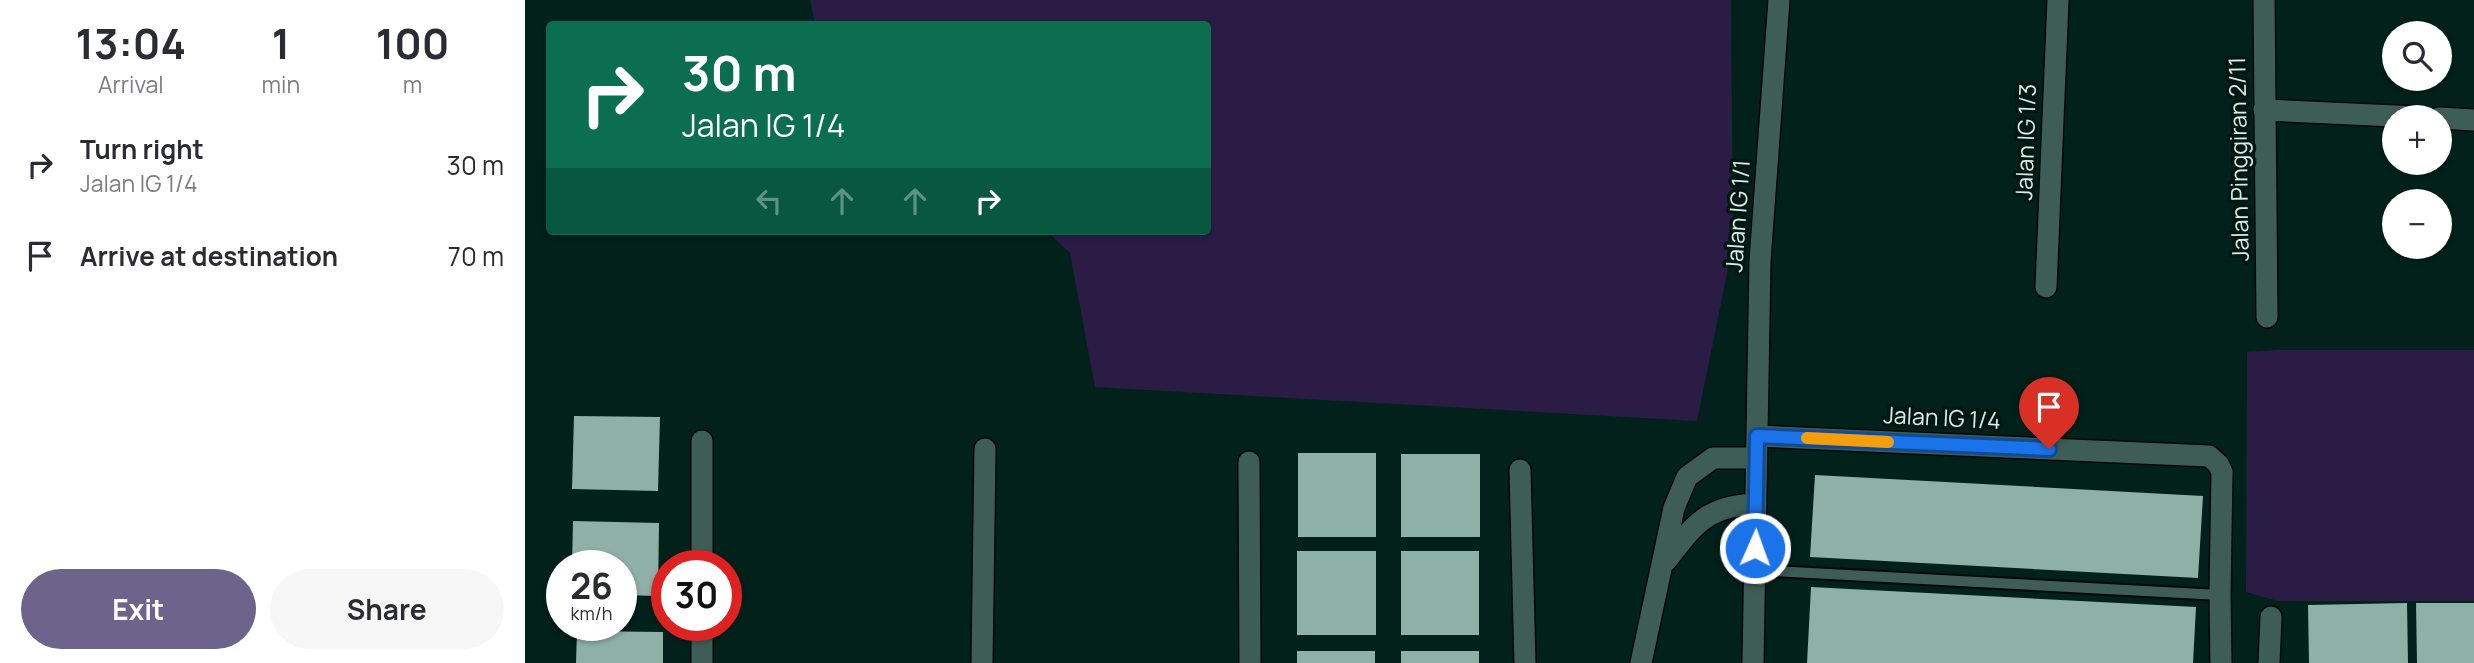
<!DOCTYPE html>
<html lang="en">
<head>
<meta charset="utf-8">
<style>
  :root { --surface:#fff; --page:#f7f7f7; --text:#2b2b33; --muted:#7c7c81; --accent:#6e638a }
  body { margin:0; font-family:Manrope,sans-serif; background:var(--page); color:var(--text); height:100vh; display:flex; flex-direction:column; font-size:26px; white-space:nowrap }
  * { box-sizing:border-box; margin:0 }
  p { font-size:23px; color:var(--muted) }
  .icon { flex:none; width:38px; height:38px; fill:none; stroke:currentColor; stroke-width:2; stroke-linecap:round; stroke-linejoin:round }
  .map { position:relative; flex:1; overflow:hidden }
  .panel { display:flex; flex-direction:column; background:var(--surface); width:525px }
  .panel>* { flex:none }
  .guide { position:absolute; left:21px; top:21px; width:665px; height:214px; border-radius:7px; box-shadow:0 2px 5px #0004; background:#0b6e4f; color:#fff; overflow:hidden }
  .fabs { position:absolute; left:1857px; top:21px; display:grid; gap:14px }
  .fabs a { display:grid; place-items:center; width:70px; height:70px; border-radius:50%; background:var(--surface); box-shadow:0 2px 5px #0004; font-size:35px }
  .speed { position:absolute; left:21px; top:550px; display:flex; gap:14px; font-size:35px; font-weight:700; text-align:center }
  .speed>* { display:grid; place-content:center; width:91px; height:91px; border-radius:50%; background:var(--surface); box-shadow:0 2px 5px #0004; line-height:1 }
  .speed small { font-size:18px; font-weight:400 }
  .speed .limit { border:10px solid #d22; background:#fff; color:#111 }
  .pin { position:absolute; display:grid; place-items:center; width:60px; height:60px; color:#fff; margin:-72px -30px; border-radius:50% 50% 50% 0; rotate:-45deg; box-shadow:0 0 7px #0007 }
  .pin .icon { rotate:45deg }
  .me { position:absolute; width:77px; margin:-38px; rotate:2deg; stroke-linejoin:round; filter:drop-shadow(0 0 5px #0008) }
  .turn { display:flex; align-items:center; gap:24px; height:147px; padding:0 21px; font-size:32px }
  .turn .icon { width:91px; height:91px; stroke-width:2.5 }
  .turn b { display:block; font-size:49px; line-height:60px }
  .lanes { display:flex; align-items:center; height:66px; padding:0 21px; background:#0003; justify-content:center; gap:35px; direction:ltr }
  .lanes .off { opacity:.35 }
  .eta { display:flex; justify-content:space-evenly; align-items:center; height:119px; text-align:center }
  .eta b { font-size:42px; font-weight:700; line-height:49px }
  .button { display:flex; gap:14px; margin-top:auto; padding:14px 21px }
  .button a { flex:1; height:80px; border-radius:42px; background:var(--accent); color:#fff; font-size:28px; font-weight:700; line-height:80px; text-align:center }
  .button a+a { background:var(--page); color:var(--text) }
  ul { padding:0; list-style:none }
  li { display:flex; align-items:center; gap:21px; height:91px; padding:0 21px }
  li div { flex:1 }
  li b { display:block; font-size:26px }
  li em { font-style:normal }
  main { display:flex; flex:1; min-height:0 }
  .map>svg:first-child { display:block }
  .green { fill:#2b1c46 }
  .building { fill:#8fb0a7 }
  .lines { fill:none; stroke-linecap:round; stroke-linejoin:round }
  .service-casing { stroke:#000906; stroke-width:14 }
  .minor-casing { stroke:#000906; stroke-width:24 }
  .service { stroke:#3e5d56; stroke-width:10 }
  .minor { stroke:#3e5d56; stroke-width:21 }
  .route-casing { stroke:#114b97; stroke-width:18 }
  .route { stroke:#1a73e8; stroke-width:12 }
  .slow { stroke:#f59e0b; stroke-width:12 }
  .labels { text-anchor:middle; stroke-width:7; stroke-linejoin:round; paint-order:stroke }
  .street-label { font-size:23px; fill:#dbece7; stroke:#001712 }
</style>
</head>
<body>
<main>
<section class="panel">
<div class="eta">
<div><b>13:04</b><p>Arrival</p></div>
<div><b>1</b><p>min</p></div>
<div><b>100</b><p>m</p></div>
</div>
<ul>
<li><svg class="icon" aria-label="right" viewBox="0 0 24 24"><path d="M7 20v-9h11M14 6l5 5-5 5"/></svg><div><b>Turn right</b><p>Jalan IG 1/4</p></div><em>30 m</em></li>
<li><svg class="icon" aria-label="arrive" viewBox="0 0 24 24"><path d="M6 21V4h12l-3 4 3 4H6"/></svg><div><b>Arrive at destination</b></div><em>70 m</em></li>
</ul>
<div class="button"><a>Exit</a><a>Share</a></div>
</section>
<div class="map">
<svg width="1949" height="663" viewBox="0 0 1949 663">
  <rect width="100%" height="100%" fill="#02211b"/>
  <path class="green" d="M 285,0 L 1206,0 L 1208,244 L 1172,421 L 570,387 L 545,253 L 521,231 L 682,231 L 682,24 L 290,24 Z
    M 1753,350 L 1949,350 L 1949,601 L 1753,601 L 1721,592 L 1722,352 Z"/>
  <path class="building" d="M 49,416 L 135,417 L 133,491 L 47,489 Z
    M 773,453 L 851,453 L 851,537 L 773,537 Z
    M 876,454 L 955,454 L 955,537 L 876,537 Z
    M 1290,475 L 1678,496 L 1673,578 L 1285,557 Z
    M 48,521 L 134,523 L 133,596 L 96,595 L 96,565 L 47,565 Z
    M 772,551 L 851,551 L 851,635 L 772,635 Z
    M 876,551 L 954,551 L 954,635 L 876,635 Z
    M 1286,587 L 1671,607 L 1668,663 L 1282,663 Z
    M 1882,603 L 1883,663 L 1784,663 L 1783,605 Z
    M 1891,603 L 1949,603 L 1949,663 L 1892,663 Z
    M 52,631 L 138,632 L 138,663 L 51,663 Z
    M 772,651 L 850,651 L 850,663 L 772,663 Z
    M 876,651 L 954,651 L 954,663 L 876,663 Z"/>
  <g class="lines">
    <defs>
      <path id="service" d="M 1229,570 L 1695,595"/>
      <path id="minor" d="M 1739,0 L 1742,317
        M 1739,110 L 1892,117
        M 1914,118 L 1949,120
        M 1521,287 L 1533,0
        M 1232,436 L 1684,456 L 1693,464 L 1697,472 L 1695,595 L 1696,663
        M 177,441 L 177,565
        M 724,462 L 725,663
        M 995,470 L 1000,663
        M 1141,561 C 1170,524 1181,506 1231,504
        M 177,625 L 177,663
        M 457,663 L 460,449
        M 1116,663 L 1149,508 L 1162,477 L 1188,458 L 1231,458
        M 1228,663 L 1235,261 L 1254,0
        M 1744,663 L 1746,617"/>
    </defs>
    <use href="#service" class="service-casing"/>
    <use href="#minor" class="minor-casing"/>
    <use href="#service" class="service"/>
    <use href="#minor" class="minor"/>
  </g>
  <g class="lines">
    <defs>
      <path id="route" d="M 1230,548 L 1232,436 L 1524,449"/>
    </defs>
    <use href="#route" class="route-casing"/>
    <use href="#route" class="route"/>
    <path class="slow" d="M 1282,438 L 1363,442"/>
  </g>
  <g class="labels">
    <g class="street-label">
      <text transform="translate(1501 142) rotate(-88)" y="8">Jalan IG 1/3</text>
      <text transform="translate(1714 159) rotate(-91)" y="8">Jalan Pinggiran 2/11</text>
      <text transform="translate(1213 216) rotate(-86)" y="8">Jalan IG 1/1</text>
      <text transform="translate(1417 418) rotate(3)" y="8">Jalan IG 1/4</text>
    </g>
  </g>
</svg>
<div class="fabs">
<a><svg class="icon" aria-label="search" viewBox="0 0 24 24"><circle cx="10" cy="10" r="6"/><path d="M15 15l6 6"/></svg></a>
<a>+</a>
<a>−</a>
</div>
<div class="speed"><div>26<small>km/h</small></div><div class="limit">30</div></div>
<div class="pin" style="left:1524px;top:449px;background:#d93025"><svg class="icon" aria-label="arrive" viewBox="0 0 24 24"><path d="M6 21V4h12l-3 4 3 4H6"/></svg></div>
<svg class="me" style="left:1230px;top:548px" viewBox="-20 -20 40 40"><circle r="17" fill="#1a73e8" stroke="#fff" stroke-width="3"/><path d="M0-11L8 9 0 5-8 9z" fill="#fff"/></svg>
<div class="guide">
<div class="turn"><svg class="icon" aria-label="right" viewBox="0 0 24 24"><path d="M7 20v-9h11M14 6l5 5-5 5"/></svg><div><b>30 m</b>Jalan IG 1/4</div></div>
<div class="lanes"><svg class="icon off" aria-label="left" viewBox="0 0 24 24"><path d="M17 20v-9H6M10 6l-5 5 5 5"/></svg><svg class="icon off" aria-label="ahead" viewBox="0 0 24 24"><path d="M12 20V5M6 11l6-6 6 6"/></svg><svg class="icon off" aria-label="ahead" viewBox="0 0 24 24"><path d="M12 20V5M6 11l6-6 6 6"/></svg><svg class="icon" aria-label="right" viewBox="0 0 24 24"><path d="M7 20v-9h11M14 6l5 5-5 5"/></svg></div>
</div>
</div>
</main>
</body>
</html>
